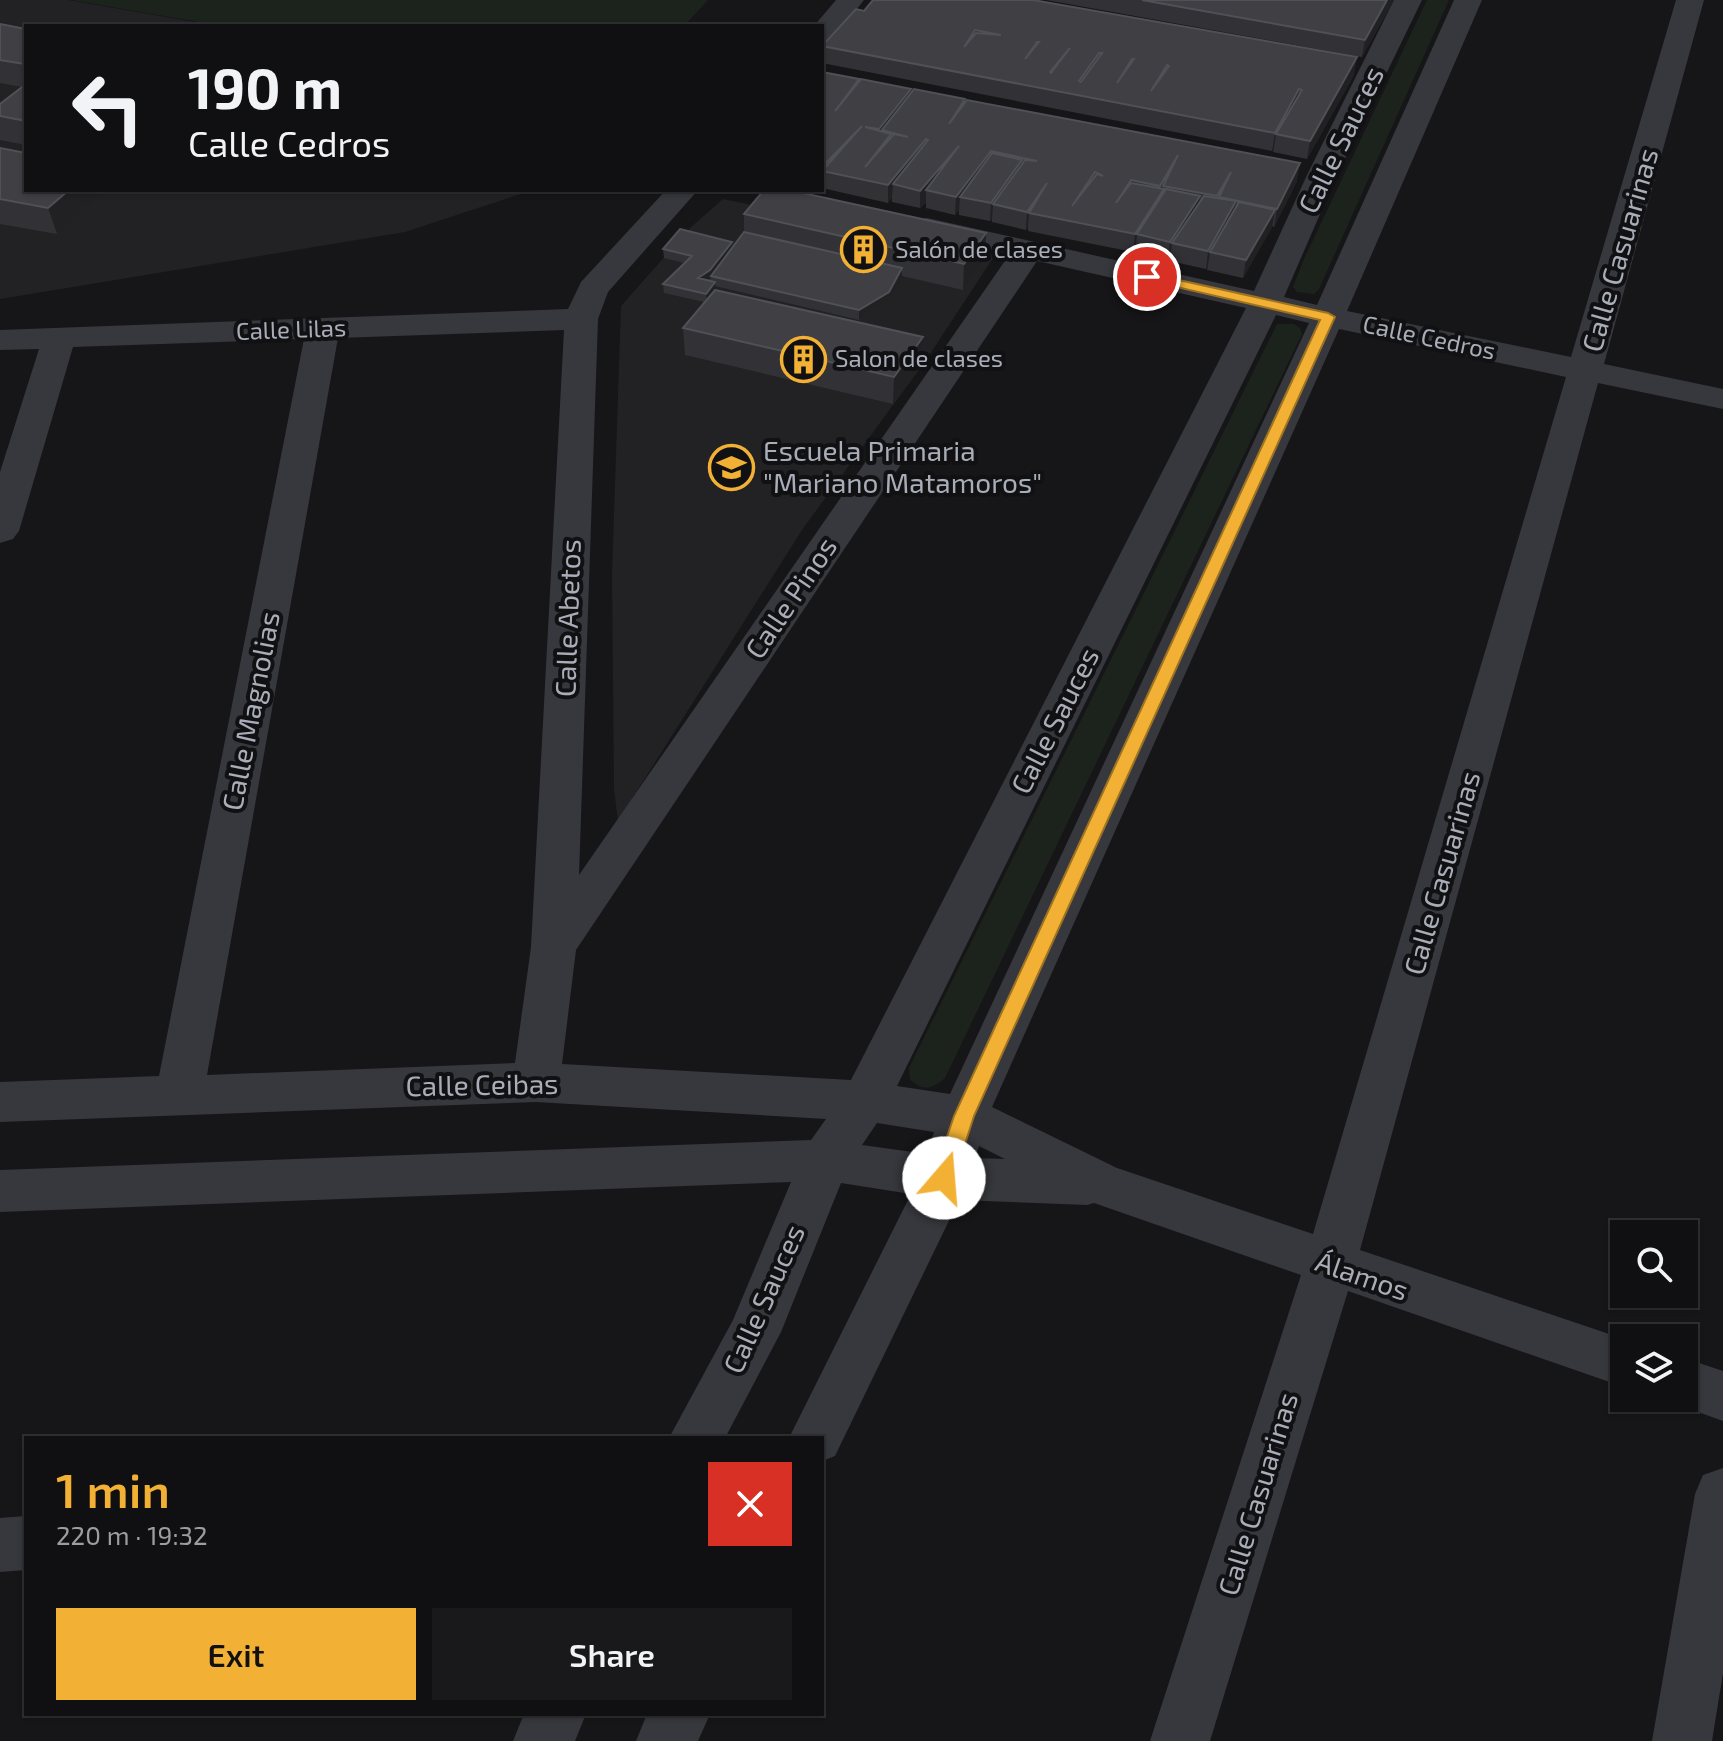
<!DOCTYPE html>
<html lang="en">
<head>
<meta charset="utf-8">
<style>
  :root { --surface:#101012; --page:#19191b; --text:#f1f3f6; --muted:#9c9d9f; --line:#303032; --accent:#f2b134 }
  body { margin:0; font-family:"Exo 2",sans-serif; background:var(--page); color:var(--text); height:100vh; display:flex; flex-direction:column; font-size:30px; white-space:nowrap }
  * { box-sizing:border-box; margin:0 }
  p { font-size:26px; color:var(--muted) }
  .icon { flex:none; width:44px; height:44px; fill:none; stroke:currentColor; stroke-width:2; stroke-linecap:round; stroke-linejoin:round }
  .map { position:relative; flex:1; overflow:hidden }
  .side { position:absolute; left:24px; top:1436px; width:800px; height:280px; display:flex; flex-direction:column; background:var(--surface); border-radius:0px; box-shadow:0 2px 6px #0004,0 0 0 2px var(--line) }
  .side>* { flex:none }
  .guide { position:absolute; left:24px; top:24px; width:800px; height:168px; border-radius:0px; box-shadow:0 2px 6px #0004,0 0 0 2px var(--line); background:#101012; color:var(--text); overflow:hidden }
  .tools { position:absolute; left:1610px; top:1220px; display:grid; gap:16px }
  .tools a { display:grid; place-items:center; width:88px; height:88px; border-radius:0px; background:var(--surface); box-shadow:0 2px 6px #0004,0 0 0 2px var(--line); font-size:40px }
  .pin { position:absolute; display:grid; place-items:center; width:68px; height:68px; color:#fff; margin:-34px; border:4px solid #fff; border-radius:50%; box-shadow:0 2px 8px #0007 }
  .me { position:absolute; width:88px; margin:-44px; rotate:18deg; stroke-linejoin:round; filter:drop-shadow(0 0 6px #0008) }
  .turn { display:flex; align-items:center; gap:28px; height:168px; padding:0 32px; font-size:36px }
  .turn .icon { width:104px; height:104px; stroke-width:2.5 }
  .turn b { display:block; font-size:56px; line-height:68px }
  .round { display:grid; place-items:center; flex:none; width:84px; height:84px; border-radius:0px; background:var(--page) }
  .head { display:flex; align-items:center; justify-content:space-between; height:136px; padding:0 32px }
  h1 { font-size:48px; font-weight:600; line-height:60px; color:var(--accent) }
  .primary-button { display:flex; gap:16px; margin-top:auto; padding:16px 32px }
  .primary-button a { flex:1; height:92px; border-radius:0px; background:var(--accent); color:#111; font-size:32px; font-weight:600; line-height:92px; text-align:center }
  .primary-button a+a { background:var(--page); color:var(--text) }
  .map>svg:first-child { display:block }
  .built { fill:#222225 }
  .green { fill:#1c231d }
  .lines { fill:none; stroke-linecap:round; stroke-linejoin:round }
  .minor { fill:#37383d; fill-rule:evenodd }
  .wall { fill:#323236 }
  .shaded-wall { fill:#212124 }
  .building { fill:#3f3f44; stroke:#4f5156; stroke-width:2; fill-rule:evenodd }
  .route { fill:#f2b134; stroke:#9d7322; stroke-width:2 }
  .labels { text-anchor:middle; stroke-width:8; stroke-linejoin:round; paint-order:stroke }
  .far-poi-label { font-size:24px; fill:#a8adb8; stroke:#111113; text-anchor:start }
  .far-street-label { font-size:24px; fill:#a8adb8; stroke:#111113 }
  .street-label { font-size:28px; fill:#a8adb8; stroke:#111113 }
  .poi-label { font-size:28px; fill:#a8adb8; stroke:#111113; text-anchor:start }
</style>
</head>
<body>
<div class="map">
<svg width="1723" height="1741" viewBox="0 0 1723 1741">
  <rect width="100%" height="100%" fill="#161618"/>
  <path class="built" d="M 0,0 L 68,0 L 218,26 L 26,26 L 26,190 L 533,190 L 405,232 L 0,299 Z
    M 723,199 L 995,255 L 928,357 L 802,530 L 618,821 L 614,789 L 612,575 L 621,306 L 690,228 Z"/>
  <path class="green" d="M 71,0 L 708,0 L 684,26 L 222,26 Z
    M 1427,0 L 1449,0 L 1319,289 L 1314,294 L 1297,292 L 1293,287 L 1304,259 Z
    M 1277,324 L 1294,324 L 1300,328 L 1302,334 L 945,1078 C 933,1089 922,1092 910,1079 L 909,1068 Z"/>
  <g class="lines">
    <path class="minor" d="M 836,0 L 864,0 L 832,40 L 822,42 L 822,26 L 814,26 Z
      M 1394,0 L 1422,0 L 1337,175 L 1284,297 L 1317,305 L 1454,0 L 1482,0 L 1347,311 L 1571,357 L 1676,0 L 1704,0 L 1604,364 L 1723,389 L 1723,409 L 1598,383 L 1360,1250 L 1624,1339 L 1624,1387 L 1348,1291 L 1210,1741 L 1150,1741 L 1301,1275 L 1094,1203 L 1087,1205 L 959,1200 L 835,1456 L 822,1461 L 822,1438 L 789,1438 L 911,1194 L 841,1183 L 781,1332 L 725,1438 L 669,1438 L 733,1320 L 791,1182 L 0,1212 L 0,1170 L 811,1140 L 826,1119 L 536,1102 L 0,1122 L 0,1082 L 159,1076 L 304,339 L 73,347 L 19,531 L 13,539 L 0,543 L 0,472 L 39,349 L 0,350 L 0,330 L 568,309 L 581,282 L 666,190 L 698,190 L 608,292 L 598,319 L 579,875 L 1009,255 L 916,234 L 911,227 L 916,220 L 927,218 L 1254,291 L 1307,175 ZM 1037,261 L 1246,308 L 851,1080 L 562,1064 L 576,950 ZM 1276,315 L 1309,323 L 950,1094 L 897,1086 ZM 1339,329 L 1566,377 L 1313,1234 L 1117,1168 L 992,1107 ZM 564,330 L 531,947 L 515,1063 L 207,1075 L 338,338 ZM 877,1123 L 934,1132 L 927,1154 L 862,1145 ZM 979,1146 L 1005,1159 L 975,1158 Z
      M 1684,1358 L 1723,1371 L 1723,1421 L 1665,1400 L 1664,1398 L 1684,1398 Z
      M 1723,1468 L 1723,1673 L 1712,1741 L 1652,1741 L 1695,1494 L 1703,1475 Z
      M 26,1516 L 26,1570 L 0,1572 L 0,1518 Z
      M 524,1714 L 586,1714 L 575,1741 L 513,1741 Z
      M 647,1714 L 710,1714 L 698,1741 L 636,1741 Z"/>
  </g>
  <path class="wall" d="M 1046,0 L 1394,0 L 1362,57 Z
    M 864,11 L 1354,75 L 1307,159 L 1273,152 L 1274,148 L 1272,151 L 822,63 L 822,45 Z
    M 0,24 L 26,29 L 26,145 L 0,140 L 0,104 L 22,87 L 0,83 Z
    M 822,72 L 859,82 L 911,89 L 911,94 L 965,99 L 965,103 L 1297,181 L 1274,227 L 1272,226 L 1243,278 L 1207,270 L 1208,265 L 1206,269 L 1170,261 L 1170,257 L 1168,260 L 1135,253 L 1136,247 L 1133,252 L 1028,231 L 1028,227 L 1026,230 L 992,222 L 992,219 L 990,221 L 959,215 L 959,210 L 955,215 L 926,208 L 926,202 L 920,208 L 892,202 L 892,197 L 888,203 L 822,188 Z
    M 0,148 L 26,190 L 103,190 L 104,192 L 57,234 L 0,224 Z
    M 744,214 L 985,260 L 963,290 L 902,276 L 889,301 L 859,320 L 715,286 L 716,290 L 923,337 L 923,364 L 893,404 L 685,355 L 683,328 L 704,302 L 664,293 L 663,284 L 684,263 L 664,258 L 663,249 L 732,242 L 733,247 L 744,232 Z"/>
  <path class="shaded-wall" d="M 1387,0 L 1394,0 L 1362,57 L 1365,40 Z
    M 1357,57 L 1354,75 L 1307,159 L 1310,141 Z
    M 911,89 L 910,107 L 882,130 L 879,147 L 879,129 Z
    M 1299,89 L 1296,107 L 1276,134 L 1274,148 L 1272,151 L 1275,133 Z
    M 926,139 L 925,157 L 893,184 L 892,197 L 888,203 L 888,185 Z
    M 959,146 L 926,190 L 926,202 L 920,208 L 920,191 Z
    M 991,151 L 990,169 L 960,197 L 959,210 L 955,215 L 956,197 Z
    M 1178,155 L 1163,186 L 1162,207 L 1137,234 L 1136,247 L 1133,252 L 1135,234 L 1159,196 L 1160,186 Z
    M 1022,160 L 1021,177 L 993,204 L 992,219 L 990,221 L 991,203 Z
    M 1300,163 L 1297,181 L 1274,227 L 1277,209 Z
    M 1047,183 L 1029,213 L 1028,227 L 1026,230 L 1027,212 Z
    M 69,190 L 103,190 L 104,192 L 57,234 L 48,208 Z
    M 1200,196 L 1198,214 L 1172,243 L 1170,257 L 1168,260 L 1170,242 Z
    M 1236,201 L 1234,219 L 1210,252 L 1208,265 L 1206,269 L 1208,251 Z
    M 1275,210 L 1272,228 L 1243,278 L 1246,260 Z
    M 986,233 L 985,260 L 963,290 L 964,264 Z
    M 732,242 L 733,251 L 711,276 L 711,278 L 699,287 L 698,278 Z
    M 902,268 L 902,277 L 889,301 L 859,320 L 859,310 Z
    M 715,282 L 716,291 L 707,303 L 706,294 Z
    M 923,337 L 923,364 L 893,404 L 894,377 Z"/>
  <path class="building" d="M 873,0 L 1033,0 L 1357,57 L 1310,141 L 1276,134 L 1302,90 L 1299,89 L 1275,133 L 822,46 L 856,9 L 864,11 ZM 975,30 L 1001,35 L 976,33 L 964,47 ZM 1037,42 L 1039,42 L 1025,59 ZM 1070,48 L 1051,73 L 1050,72 ZM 1099,53 L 1102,53 L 1081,82 L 1079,81 ZM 1132,59 L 1134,59 L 1117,83 ZM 1167,65 L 1169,66 L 1151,91 Z
    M 1142,0 L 1387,0 L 1365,40 Z
    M 0,24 L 26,29 L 26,62 L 24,64 L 0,60 Z
    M 822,72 L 859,79 L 835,111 L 861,79 L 911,89 L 879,129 L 865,127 L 891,134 L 865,167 L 894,134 L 908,137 L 882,130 L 914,89 L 965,99 L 949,124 L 967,100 L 1300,163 L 1277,209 L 1219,197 L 1231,172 L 1217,196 L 1163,186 L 1178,155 L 1160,186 L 1131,180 L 1116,203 L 1131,183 L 1164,189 L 1135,234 L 1029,213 L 1047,183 L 1027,212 L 993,204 L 1025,160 L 1037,161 L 991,151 L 956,197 L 926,190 L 959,146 L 920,191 L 893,184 L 928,140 L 926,139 L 888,185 L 822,171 L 862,126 L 822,167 ZM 1095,172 L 1103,176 L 1097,174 L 1072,206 Z
    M 26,84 L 26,121 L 0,116 L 0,104 Z
    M 0,148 L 26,153 L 26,190 L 69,190 L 48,208 L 0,199 Z
    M 992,153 L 1022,160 L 991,203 L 960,197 Z
    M 1166,189 L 1200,196 L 1170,242 L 1137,234 Z
    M 764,190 L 789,190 L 986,233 L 964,264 L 744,214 Z
    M 1204,196 L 1236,201 L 1208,251 L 1172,243 Z
    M 1239,202 L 1275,210 L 1246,260 L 1210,252 Z
    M 680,229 L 732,242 L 710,270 L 698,278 L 715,282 L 706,294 L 663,284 L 692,256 L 663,249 Z
    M 744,232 L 902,268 L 889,292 L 859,310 L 711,276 Z
    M 715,290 L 923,337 L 894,377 L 683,328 Z"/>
  <path class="route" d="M 1147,273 L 1328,313 L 1335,317 L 974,1116 L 954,1178 L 951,1184 L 944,1186 L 936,1184 L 933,1178 L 954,1116 L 1320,320 L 1142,279 L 1142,274 Z"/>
  <defs>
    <symbol id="building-ring" viewBox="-11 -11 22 22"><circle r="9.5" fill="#111113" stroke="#f2b134" stroke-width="1.5"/><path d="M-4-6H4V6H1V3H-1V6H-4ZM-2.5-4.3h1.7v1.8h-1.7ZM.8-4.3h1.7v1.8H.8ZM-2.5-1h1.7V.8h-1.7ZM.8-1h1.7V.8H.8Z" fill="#f2b134"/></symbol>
    <symbol id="school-ring" viewBox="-11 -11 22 22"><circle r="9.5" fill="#111113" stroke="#f2b134" stroke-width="1.5"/><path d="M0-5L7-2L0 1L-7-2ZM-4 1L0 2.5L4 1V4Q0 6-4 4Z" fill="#f2b134"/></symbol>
  </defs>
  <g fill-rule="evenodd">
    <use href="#building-ring" x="838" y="224" width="51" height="51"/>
    <use href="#building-ring" x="778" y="334" width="51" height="51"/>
    <use href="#school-ring" x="706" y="442" width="51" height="51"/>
  </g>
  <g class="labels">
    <g class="far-poi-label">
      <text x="895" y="258">Salón de clases</text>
      <text x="835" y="367">Salon de clases</text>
    </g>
    <g class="far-street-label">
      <text transform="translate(291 330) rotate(-2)" y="8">Calle Lilas</text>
      <text transform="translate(1429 338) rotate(12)" y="8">Calle Cedros</text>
    </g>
    <g class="street-label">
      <text transform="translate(1341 140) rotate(-64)" y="10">Calle Sauces</text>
      <text transform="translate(1620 250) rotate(-74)" y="10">Calle Casuarinas</text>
      <text transform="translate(791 598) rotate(-56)" y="10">Calle Pinos</text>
      <text transform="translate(568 618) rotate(-88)" y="10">Calle Abetos</text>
      <text transform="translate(251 711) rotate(-79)" y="10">Calle Magnolias</text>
      <text transform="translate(1055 721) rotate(-63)" y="10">Calle Sauces</text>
      <text transform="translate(1442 873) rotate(-74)" y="10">Calle Casuarinas</text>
      <text transform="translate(482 1085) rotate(-1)" y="10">Calle Ceibas</text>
      <text transform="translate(1362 1276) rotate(19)" y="10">Álamos</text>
      <text transform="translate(764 1299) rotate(-66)" y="10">Calle Sauces</text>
      <text transform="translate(1258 1494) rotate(-73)" y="10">Calle Casuarinas</text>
    </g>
    <g class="poi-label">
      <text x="763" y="461">Escuela Primaria<tspan x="763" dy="32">"Mariano Matamoros"</tspan></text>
    </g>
  </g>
</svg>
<div class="tools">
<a><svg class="icon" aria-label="search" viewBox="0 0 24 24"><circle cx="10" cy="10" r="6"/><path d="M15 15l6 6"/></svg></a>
<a><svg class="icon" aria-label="layers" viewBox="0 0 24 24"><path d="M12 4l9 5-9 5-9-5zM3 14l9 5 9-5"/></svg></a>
</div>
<div class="pin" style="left:1147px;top:277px;background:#d93025"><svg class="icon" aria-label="arrive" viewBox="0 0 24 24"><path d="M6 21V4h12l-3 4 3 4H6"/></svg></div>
<svg class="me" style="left:944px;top:1178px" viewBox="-20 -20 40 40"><circle r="19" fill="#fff"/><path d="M0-13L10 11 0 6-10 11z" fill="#f2b134"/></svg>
<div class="guide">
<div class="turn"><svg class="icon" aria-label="left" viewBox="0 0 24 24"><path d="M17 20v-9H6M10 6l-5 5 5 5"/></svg><div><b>190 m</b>Calle Cedros</div></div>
</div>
<section class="side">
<div class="head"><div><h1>1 min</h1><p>220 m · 19:32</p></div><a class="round" style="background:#d93025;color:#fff"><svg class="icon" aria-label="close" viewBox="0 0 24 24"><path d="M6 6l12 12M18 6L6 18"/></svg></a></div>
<div class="primary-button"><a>Exit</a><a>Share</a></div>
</section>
</div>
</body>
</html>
